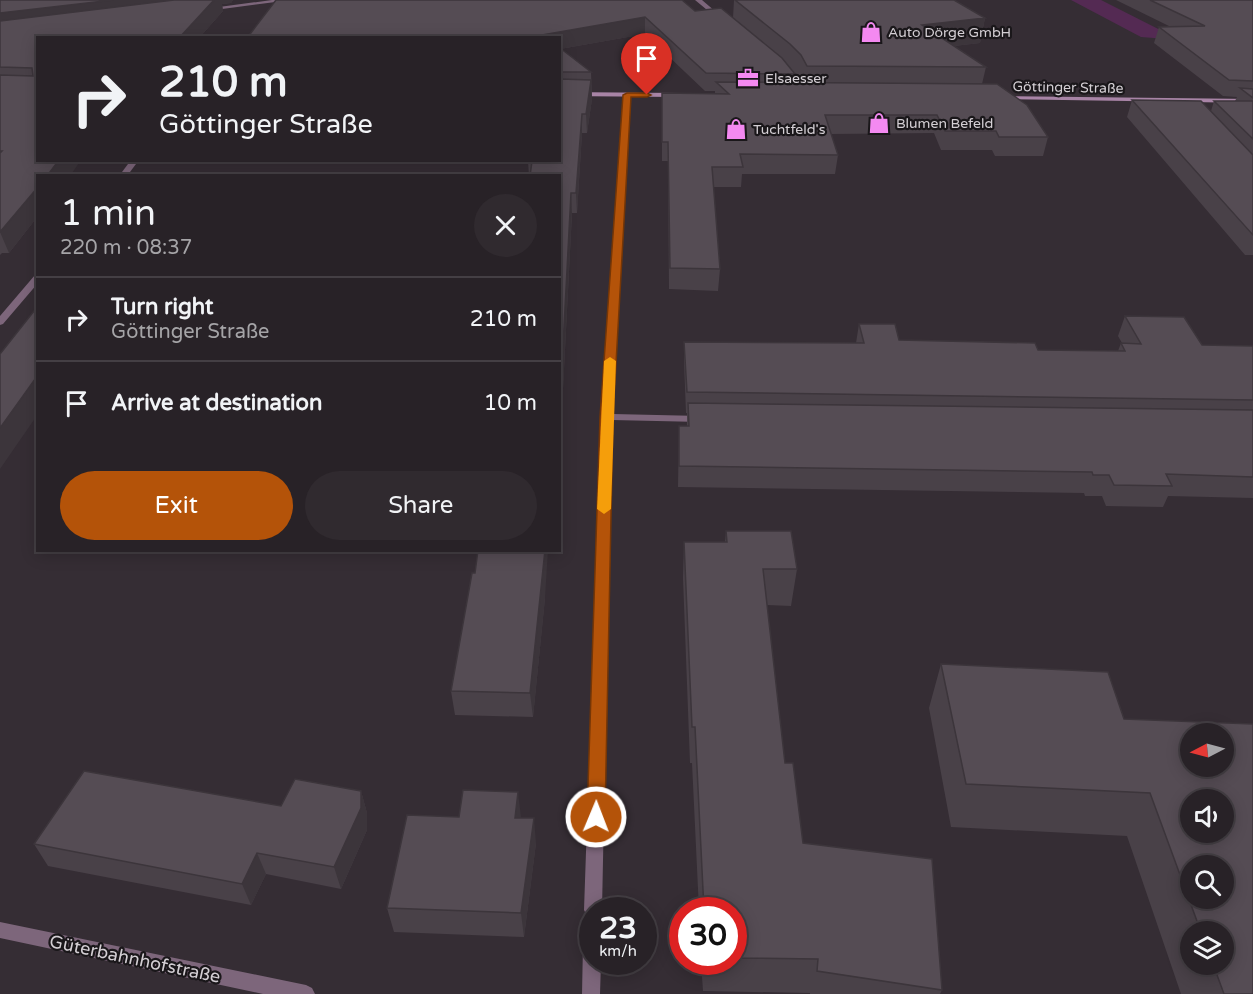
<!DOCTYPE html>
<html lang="en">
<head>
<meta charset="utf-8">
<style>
  :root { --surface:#282227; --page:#302a2f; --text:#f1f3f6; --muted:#a5a4a7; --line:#443f44; --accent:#b45309 }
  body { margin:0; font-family:"Varela Round",sans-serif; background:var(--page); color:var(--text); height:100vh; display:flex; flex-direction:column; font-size:22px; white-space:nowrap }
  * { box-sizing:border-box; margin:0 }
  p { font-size:20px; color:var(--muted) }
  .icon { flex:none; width:33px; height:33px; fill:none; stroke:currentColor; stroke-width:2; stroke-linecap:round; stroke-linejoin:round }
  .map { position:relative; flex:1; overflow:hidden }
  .sheet { position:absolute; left:36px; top:174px; width:525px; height:378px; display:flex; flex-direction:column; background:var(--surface); border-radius:0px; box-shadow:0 3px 15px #0003,0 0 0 2px var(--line) }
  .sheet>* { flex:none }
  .hud { position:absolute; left:36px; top:36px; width:525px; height:126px; border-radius:0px; box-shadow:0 3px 15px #0003,0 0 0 2px var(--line); background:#282227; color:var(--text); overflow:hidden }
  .needle { width:39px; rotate:264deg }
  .controls { position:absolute; left:1180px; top:723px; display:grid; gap:12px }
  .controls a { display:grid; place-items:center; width:54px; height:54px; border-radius:50%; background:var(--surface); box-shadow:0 3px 15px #0003,0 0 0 2px var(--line); font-size:30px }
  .speed { position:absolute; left:579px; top:897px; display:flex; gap:12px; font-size:30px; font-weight:700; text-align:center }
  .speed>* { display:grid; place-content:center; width:78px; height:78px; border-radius:50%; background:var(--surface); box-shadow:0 3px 15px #0003,0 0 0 2px var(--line); line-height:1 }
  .speed small { font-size:15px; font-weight:400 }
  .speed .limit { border:9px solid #d22; background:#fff; color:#111 }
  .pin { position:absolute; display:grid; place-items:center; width:51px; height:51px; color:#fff; margin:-62px -26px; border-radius:50% 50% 50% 0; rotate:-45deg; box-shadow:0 0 6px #0007 }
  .pin .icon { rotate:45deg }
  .me { position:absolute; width:66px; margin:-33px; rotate:1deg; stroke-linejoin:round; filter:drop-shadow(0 0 4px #0008) }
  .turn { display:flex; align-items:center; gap:21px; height:126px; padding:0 24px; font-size:27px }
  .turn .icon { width:78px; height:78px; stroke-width:2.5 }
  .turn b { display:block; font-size:42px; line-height:51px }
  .round { display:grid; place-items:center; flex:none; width:63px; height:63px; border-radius:32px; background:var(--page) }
  .headline { display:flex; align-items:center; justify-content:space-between; height:102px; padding:0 24px }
  h1 { font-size:36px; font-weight:600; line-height:45px }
  .cta { display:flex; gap:12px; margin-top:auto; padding:12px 24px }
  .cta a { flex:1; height:69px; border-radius:36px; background:var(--accent); color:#fff; font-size:24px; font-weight:600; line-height:69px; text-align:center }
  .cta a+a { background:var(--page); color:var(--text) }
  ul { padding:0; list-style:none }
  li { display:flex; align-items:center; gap:18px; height:84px; padding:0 24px; border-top:2px solid var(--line) }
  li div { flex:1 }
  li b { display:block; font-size:22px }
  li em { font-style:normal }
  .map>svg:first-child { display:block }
  .green { fill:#542a53 }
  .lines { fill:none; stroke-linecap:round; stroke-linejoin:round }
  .minor { fill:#7d667b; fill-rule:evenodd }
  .secondary { fill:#a884a6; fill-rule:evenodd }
  .wall { fill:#494148; fill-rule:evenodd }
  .shaded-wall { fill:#3c353b }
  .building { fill:#554c54; stroke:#3c353b; stroke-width:1.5; fill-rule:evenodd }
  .route { fill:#b45309; stroke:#753606; stroke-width:1.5 }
  .slow { fill:#f59e0b }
  .labels { text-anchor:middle; stroke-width:4.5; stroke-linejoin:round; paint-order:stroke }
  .far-poi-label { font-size:14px; fill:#d4cfd4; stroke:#1a171a; text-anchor:start }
  .far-street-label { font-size:14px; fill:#d4cfd4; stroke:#1a171a }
  .near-street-label { font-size:18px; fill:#d4cfd4; stroke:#1a171a }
</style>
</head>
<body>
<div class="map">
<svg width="1253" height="994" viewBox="0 0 1253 994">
  <rect width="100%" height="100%" fill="#352d34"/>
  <path class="green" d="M 1071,0 L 1101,0 L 1180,40 L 1141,37 Z"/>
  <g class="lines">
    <path class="minor" d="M 272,0 L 291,0 L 207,11 L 204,9 Z
      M 695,0 L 702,0 L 723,18 L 718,19 Z
      M 627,93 L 630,95 L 613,414 L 701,416 L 707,419 L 701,422 L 612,420 L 602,910 L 592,910 L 592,918 L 587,916 L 584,910 L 601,417 L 624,95 Z
      M 131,160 L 139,160 L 127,176 L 119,176 Z
      M 38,274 L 38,283 L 3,324 L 0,325 L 0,316 L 35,275 Z
      M 0,922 L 306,985 L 312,988 L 315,994 L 263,994 L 0,938 Z
      M 592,936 L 592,962 L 601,962 L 600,994 L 582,994 L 583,944 L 586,938 Z"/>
    <path class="secondary" d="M 560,92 L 679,93 L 682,95 L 679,97 L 560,96 Z
      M 1002,96 L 1253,99 L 1253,103 L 1000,99 L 1000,97 Z"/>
  </g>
  <path class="wall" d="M 0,0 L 233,0 L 231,3 L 222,4 L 223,11 L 199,38 L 38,38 L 38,216 L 9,253 L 2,253 L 0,255 Z
    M 734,0 L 954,0 L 985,18 L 980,43 L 954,46 L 986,67 L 982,84 L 1048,137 L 1043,156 L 995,156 L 992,150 L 941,150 L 934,133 L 831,134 L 838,155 L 835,174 L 742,174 L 741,187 L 713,187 L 720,269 L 718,291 L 669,289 L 668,161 L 662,161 L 662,93 L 715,94 L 715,91 L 705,91 L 645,34 L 560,49 L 591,72 L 592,99 L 587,133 L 582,133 L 577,213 L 572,213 L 563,389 L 560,389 L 560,395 L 560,176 L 529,176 L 528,161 L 560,160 L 560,38 L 247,38 L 695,11 L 733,18 ZM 795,78 L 799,82 L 794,82 Z
    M 1116,0 L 1253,0 L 1253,255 L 1245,255 L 1127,117 L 1132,100 L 1211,111 L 1214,101 L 1235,101 L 1237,97 L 1223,96 L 1154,43 L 1159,27 L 1171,27 Z
    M 1125,316 L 1202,345 L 1253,346 L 1253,498 L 1168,496 L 1163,507 L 1106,506 L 1102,496 L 1085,496 L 1084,493 L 678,487 L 679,426 L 687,426 L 687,413 L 686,413 L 684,362 L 684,342 L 856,343 L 859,324 L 899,340 L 1038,350 L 1118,351 L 1121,343 L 1122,343 L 1118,336 Z
    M 726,531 L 797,569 L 791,606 L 767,605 L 785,763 L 803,843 L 942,990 L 940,994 L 810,994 L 810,993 L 703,991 L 701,962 L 734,962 L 734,910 L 699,910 L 692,763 L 690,763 L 683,578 L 684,542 L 725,542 Z
    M 475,573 L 545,598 L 533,717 L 455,715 L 451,691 Z
    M 941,664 L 1108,672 L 1124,719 L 1253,724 L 1253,994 L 1181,994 L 1127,836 L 951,827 L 929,708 ZM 1191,734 L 1224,734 L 1224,766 L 1191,766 ZM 1191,800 L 1224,800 L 1224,832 L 1191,832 ZM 1191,866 L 1224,866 L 1224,898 L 1191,898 ZM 1191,932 L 1224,932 L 1224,964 L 1191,964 Z
    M 361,791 L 367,813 L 367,830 L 341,889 L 266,874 L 251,905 L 48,866 L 34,844 L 281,806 Z
    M 459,817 L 521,818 L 536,843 L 524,937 L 394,932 L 387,908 Z"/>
  <path class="shaded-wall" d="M 113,0 L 233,0 L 231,3 L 222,4 L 223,11 L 199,38 L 0,30 L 0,13 Z
    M 645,17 L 645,34 L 560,49 L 560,38 L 542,38 L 542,35 Z
    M 985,18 L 980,43 L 918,50 L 922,25 Z
    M 591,80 L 592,99 L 587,133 L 586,114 Z
    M 582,114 L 582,133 L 577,213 L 576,193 Z
    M 59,160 L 81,160 L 70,176 L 47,176 Z
    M 38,187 L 38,216 L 9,253 L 0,232 Z
    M 571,193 L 572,213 L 563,389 L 562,366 Z
    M 38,375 L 38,414 L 0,469 L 0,428 Z
    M 545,550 L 548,550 L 545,598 L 533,717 L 530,693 Z
    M 361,791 L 367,813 L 367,830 L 341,889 L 334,867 Z
    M 518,792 L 521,817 L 518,843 L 515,818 Z
    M 534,818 L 536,843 L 524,937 L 521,913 Z
    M 257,853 L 266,874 L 251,905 L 242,884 Z"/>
  <path class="building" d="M 0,0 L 113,0 L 0,13 Z
    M 174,0 L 214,0 L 179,38 L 38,38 L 38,160 L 59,160 L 47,176 L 38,176 L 38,187 L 0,232 L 0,153 L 2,151 L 0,151 L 0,75 L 33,76 L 32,68 L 0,67 L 0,21 Z
    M 276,0 L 682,0 L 695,11 L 721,8 L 782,58 L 795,74 L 706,73 L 645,17 L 542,35 L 545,38 L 247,38 Z
    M 735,0 L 954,0 L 985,18 L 922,25 L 986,67 L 807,66 L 801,55 L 790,44 Z
    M 1150,0 L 1253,0 L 1253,81 L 1229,80 L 1159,27 L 1205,26 Z
    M 560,48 L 591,72 L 560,72 Z
    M 560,79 L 591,80 L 586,114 L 582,114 L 576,193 L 571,193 L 562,366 L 560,366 L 560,176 L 530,176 L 532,161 L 528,161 L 560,160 Z
    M 716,82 L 997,84 L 1027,105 L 1048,137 L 999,137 L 996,131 L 945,131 L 937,115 L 825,115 L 838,155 L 740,154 L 743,167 L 712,167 L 720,269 L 670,268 L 668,142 L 662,142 L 662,93 L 729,94 Z
    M 1240,88 L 1253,89 L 1253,98 Z
    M 1132,100 L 1201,101 L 1253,155 L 1253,235 Z
    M 1214,101 L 1253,101 L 1253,139 Z
    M 38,306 L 38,375 L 0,428 L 0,354 Z
    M 1125,316 L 1184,317 L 1202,345 L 1253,346 L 1253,400 L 687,392 L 684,342 L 864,343 L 859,324 L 895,324 L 899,340 L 1035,343 L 1038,350 L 1125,351 L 1121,343 L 1141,344 Z
    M 688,403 L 1253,410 L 1253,477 L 1166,474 L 1172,486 L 1114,485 L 1109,475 L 1093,475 L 1092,472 L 679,466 L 679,426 L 689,426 Z
    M 726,531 L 791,531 L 797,569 L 763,569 L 785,763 L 793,763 L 803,843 L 932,859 L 942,990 L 817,971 L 818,959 L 734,958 L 734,910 L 704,910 L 695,727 L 692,727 L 684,542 L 727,542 Z
    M 478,550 L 545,550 L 530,693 L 451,691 L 472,573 L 475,573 Z
    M 941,664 L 1108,672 L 1124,719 L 1253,724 L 1253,994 L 1224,994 L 1213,964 L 1224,964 L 1224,932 L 1201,932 L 1150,793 L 966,784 ZM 1191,734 L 1224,734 L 1224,766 L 1191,766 ZM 1191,800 L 1224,800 L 1224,832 L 1191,832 ZM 1191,866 L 1224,866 L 1224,898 L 1191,898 Z
    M 84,771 L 281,806 L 295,779 L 361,791 L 361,808 L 334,867 L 257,853 L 242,884 L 34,844 Z
    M 463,790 L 518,792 L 515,818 L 534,818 L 521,913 L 387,908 L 407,815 L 459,817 Z"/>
  <path class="route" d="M 627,93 L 647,93 L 651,95 L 647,97 L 631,97 L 613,417 L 605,817 L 602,822 L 596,825 L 590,822 L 587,817 L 600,417 L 623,95 Z"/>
  <path class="slow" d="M 610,357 L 616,361 L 611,509 L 604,514 L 597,509 L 604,361 Z"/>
  <defs>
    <symbol id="shop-bare" viewBox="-9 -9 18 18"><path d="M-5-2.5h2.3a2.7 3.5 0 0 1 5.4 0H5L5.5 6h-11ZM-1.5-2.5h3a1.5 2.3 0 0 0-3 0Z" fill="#f489f1" stroke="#1a171a" stroke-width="2.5" paint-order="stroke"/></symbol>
    <symbol id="office-bare" viewBox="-9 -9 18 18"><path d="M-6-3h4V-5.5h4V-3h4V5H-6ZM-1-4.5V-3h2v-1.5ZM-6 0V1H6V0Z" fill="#f489f1" stroke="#1a171a" stroke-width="2.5" paint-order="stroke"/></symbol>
  </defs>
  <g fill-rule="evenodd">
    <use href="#shop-bare" x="856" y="17" width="30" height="30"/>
    <use href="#office-bare" x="733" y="63" width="30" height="30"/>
    <use href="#shop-bare" x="864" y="108" width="30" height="30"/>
    <use href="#shop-bare" x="721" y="114" width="30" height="30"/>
  </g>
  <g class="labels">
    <g class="far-poi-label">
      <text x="888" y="37">Auto Dörge GmbH</text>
      <text x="765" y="83">Elsaesser</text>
      <text x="896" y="128">Blumen Befeld</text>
      <text x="753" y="134">Tuchtfeld's</text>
    </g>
    <g class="far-street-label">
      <text transform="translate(1068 87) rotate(1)" y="5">Göttinger Straße</text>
    </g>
    <g class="near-street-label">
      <text transform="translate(135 959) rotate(12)" y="6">Güterbahnhofstraße</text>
    </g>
  </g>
</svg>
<div class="controls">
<a><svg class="needle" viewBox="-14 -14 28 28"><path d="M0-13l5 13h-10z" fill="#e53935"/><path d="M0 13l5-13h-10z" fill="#a5a4a7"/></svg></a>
<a><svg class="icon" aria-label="sound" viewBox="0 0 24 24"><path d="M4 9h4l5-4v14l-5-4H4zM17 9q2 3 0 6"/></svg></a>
<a><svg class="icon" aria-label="search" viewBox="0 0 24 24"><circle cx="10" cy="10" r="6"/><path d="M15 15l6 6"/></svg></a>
<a><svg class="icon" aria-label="layers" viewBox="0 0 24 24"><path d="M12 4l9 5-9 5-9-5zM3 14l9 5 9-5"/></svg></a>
</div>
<div class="speed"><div>23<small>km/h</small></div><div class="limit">30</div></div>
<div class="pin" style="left:647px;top:95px;background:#d93025"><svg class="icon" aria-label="arrive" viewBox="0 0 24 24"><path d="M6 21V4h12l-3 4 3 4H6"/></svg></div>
<svg class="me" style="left:596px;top:817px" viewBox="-20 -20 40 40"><circle r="17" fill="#b45309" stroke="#fff" stroke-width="3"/><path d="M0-11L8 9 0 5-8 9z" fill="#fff"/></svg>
<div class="hud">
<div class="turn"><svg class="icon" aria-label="right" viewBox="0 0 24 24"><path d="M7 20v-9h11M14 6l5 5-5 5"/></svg><div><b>210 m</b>Göttinger Straße</div></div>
</div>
<section class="sheet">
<div class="headline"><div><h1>1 min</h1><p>220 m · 08:37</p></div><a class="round"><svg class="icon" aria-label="close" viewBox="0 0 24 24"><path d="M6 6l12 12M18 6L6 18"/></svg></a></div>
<ul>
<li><svg class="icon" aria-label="right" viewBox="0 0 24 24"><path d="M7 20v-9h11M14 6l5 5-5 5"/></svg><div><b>Turn right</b><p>Göttinger Straße</p></div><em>210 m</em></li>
<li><svg class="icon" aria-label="arrive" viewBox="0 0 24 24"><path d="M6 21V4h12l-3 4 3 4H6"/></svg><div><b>Arrive at destination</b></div><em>10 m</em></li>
</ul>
<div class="cta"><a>Exit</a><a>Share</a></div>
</section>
</div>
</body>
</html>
